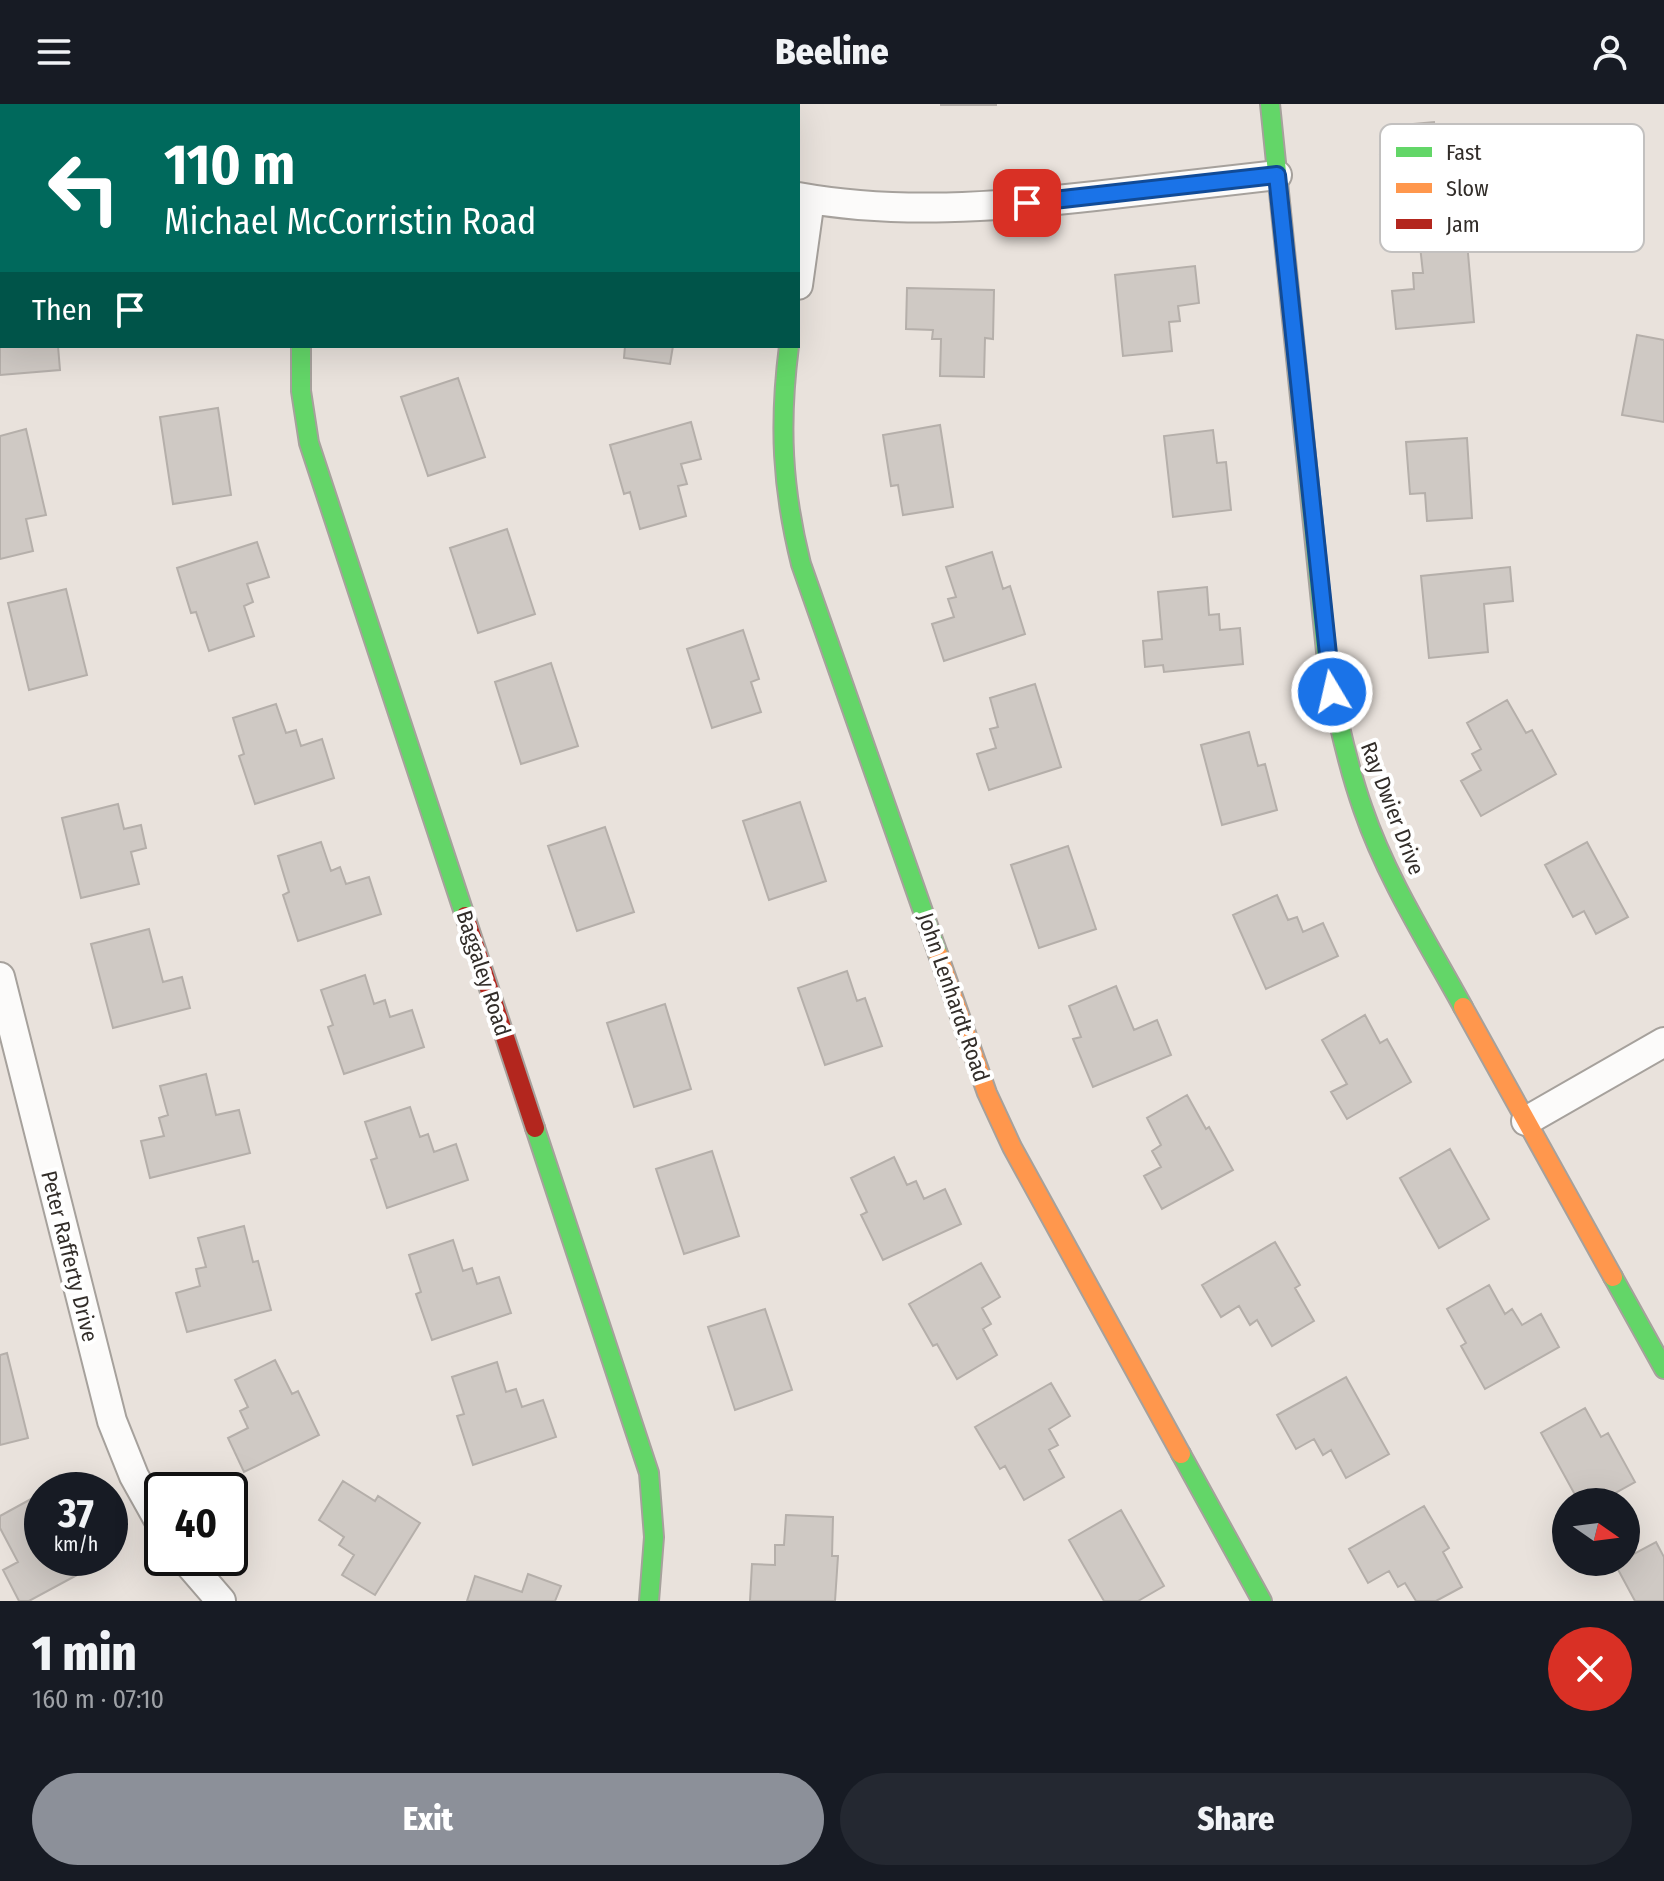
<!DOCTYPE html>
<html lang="en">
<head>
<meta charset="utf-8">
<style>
  :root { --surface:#171b24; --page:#242831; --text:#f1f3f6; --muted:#9ea1a6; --accent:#8c9099 }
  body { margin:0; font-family:"Fira Sans Condensed",sans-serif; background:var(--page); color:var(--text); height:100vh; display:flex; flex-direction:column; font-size:30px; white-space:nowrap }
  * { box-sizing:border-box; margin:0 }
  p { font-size:26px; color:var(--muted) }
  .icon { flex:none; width:44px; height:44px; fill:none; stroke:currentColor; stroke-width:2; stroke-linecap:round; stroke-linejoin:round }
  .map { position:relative; height:1497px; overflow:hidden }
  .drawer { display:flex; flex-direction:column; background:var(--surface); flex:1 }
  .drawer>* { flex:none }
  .banner { position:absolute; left:0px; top:0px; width:800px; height:244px; box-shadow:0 8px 32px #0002; background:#00695c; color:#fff; overflow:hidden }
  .needle { width:52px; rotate:104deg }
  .fabs { position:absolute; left:1552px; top:1384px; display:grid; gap:16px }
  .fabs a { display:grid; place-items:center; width:88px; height:88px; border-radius:50%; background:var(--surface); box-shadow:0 8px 32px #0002; font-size:40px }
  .speed { position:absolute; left:24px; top:1368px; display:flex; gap:16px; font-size:40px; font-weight:700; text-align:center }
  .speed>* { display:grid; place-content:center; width:104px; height:104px; border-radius:50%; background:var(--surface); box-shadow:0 8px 32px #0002; line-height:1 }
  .speed small { font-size:20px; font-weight:400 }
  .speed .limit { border:4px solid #111; border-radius:12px; background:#fff; color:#111 }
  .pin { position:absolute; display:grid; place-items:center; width:68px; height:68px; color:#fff; margin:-34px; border-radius:16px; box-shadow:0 4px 12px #0006 }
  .me { position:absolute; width:88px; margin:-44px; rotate:351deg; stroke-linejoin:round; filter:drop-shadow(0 0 6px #0008) }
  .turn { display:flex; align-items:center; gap:28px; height:168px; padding:0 32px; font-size:36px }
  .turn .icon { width:104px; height:104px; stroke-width:2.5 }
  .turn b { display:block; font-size:56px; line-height:68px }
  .then { display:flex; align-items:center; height:76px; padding:0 32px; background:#0003; gap:16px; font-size:30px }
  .round { display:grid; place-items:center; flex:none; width:84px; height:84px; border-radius:42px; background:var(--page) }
  .head { display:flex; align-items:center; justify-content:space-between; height:136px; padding:0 32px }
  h1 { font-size:48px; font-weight:800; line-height:60px }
  .cta { display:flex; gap:16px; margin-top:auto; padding:16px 32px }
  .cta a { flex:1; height:92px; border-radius:48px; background:var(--accent); color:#fff; font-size:32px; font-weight:800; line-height:92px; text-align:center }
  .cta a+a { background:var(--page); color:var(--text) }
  header { display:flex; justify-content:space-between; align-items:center; height:104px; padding:0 32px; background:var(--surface); font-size:36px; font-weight:800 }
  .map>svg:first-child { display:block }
  .building { fill:#cfc9c4; stroke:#b5afaa; stroke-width:2 }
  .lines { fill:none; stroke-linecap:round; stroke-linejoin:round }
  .street-casing { stroke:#a6a19c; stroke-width:32 }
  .fast-casing { stroke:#a6a19c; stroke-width:22 }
  .slow-casing { stroke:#a6a19c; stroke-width:22 }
  .jam-casing { stroke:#a6a19c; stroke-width:22 }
  .street { stroke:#fcfbfa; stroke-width:28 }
  .fast { stroke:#63d668; stroke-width:18 }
  .slow { stroke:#ff974d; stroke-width:18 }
  .jam { stroke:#b3261e; stroke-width:18 }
  .route-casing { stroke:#114b97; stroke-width:20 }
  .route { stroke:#1a73e8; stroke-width:14 }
  .labels { text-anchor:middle; stroke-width:8; stroke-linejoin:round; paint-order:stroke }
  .street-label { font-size:22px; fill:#322d29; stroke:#fff }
  .key { fill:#fff; stroke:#c2c0bf; stroke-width:2 }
  .key-label { font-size:22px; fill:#322d29 }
</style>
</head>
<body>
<header><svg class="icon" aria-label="menu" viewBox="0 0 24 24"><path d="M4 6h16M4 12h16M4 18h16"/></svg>Beeline<svg class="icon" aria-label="person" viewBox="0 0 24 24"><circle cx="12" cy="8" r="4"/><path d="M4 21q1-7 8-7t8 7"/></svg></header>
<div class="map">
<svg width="1664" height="1497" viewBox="0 0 1664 1497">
  <rect width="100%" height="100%" fill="#e9e2dc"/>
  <path class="building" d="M 208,0 L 287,0 L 207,2 Z
    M 941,0 L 996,0 L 996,1 L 941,1 Z
    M 1434,18 L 1442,96 L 1385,101 L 1380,51 L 1394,49 L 1392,22 Z
    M 0,25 L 2,26 L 2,114 L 0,114 Z
    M 1467,138 L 1474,218 L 1396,225 L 1392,187 L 1414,185 L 1413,169 L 1423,169 L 1420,142 Z
    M 1195,162 L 1199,199 L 1178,202 L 1180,217 L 1169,218 L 1172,247 L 1123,252 L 1115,171 Z
    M 0,183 L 2,183 L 2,242 L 58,242 L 60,266 L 0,271 Z
    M 907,184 L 994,186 L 993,235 L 985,234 L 984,273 L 940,272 L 941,235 L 932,235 L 933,226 L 906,225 Z
    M 1637,231 L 1664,236 L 1664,318 L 1622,311 Z
    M 625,242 L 673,242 L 670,260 L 624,254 Z
    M 458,274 L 485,353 L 428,372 L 401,293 Z
    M 218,304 L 231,391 L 173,400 L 160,313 Z
    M 691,318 L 701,355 L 681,360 L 687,380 L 678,382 L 686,412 L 640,425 L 630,388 L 624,390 L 610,341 Z
    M 940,321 L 953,403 L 903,411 L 898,381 L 891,382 L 883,331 Z
    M 26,325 L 46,411 L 26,415 L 33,447 L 0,455 L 0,332 Z
    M 1213,326 L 1217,359 L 1226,358 L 1231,406 L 1173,413 L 1164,332 Z
    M 1467,334 L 1472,414 L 1427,417 L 1425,389 L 1410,390 L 1406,338 Z
    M 507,425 L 535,510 L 478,529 L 450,444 Z
    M 257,438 L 269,473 L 247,480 L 253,498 L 244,502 L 254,532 L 209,547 L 196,508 L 191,509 L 177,464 Z
    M 992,448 L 1003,485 L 1010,482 L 1025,530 L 944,557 L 932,520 L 954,513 L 948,495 L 956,493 L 946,463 Z
    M 1510,463 L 1513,497 L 1484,500 L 1488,548 L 1429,554 L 1421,472 Z
    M 1207,483 L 1209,511 L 1219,510 L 1220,526 L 1240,524 L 1243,560 L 1164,568 L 1163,561 L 1145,563 L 1143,537 L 1162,535 L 1158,488 Z
    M 66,485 L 87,571 L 29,586 L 8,499 Z
    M 743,526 L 759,575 L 751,578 L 761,608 L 712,624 L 687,545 Z
    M 551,559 L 578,642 L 521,660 L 495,578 Z
    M 1035,580 L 1061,663 L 989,686 L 977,650 L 996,644 L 990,625 L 998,623 L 990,594 Z
    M 1507,596 L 1526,629 L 1532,626 L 1556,670 L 1481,712 L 1461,677 L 1481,666 L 1472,650 L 1481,645 L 1467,619 Z
    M 276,600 L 286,629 L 296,626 L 301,642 L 322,635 L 334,674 L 255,700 L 239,652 L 244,650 L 233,614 Z
    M 1249,628 L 1258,662 L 1265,660 L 1277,706 L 1222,721 L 1201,641 Z
    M 800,698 L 826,777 L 769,796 L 743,717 Z
    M 118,700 L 124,725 L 141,721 L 146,744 L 131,748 L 139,780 L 81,794 L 62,714 Z
    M 605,723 L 634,808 L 577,827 L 548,742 Z
    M 321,738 L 331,767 L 340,763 L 346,780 L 369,773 L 381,810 L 298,837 L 283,791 L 289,788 L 278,752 Z
    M 1587,738 L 1628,813 L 1596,830 L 1584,807 L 1573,813 L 1545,761 Z
    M 1068,742 L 1096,825 L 1039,844 L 1011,761 Z
    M 1277,791 L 1288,816 L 1297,813 L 1303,828 L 1323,819 L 1338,852 L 1266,885 L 1233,811 Z
    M 149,825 L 163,878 L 182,873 L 190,904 L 113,924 L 91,840 Z
    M 847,867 L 857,897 L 865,894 L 882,942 L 825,961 L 798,884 Z
    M 365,871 L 374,900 L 385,896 L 390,913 L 412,906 L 424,943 L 344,970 L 328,923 L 333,921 L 321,886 Z
    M 1116,882 L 1134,926 L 1157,916 L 1171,951 L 1093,983 L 1073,935 L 1081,933 L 1069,902 Z
    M 665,900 L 691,985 L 634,1003 L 607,919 Z
    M 1365,911 L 1380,939 L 1387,935 L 1411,978 L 1347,1015 L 1331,988 L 1347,980 L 1322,936 Z
    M 206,970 L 216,1011 L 239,1006 L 250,1049 L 150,1074 L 141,1037 L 164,1032 L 159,1014 L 168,1011 L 160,982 Z
    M 1187,991 L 1206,1025 L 1209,1023 L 1233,1066 L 1162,1105 L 1144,1072 L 1161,1063 L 1152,1047 L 1161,1041 L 1147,1014 Z
    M 410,1003 L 420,1033 L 428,1030 L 434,1048 L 456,1040 L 468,1076 L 387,1104 L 371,1056 L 377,1054 L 365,1018 Z
    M 1450,1045 L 1489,1115 L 1439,1144 L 1400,1074 Z
    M 712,1047 L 739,1132 L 684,1150 L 656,1065 Z
    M 894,1053 L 907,1081 L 916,1077 L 924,1095 L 945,1085 L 961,1120 L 883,1156 L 861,1111 L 867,1108 L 851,1074 Z
    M 244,1122 L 253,1158 L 258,1157 L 271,1206 L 187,1228 L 176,1189 L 200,1182 L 196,1165 L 206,1163 L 198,1134 Z
    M 453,1136 L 463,1167 L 472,1164 L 477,1180 L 499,1173 L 511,1209 L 432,1236 L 416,1190 L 421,1188 L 409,1151 Z
    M 1275,1138 L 1300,1181 L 1295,1184 L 1314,1217 L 1272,1242 L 1257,1216 L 1250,1221 L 1239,1202 L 1221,1213 L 1202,1181 Z
    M 981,1159 L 1000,1193 L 982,1204 L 991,1220 L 983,1225 L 997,1251 L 957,1275 L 937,1240 L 933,1242 L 909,1200 Z
    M 1489,1181 L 1505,1210 L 1512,1205 L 1522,1221 L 1541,1210 L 1559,1243 L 1485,1285 L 1461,1242 L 1466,1239 L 1447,1205 Z
    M 765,1205 L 792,1286 L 735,1306 L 708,1223 Z
    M 7,1249 L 28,1334 L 0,1341 L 0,1251 Z
    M 275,1256 L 292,1290 L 298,1287 L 319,1331 L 244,1368 L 228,1334 L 248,1324 L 240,1307 L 248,1303 L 235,1276 Z
    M 497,1258 L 506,1288 L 516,1285 L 522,1303 L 543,1296 L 556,1333 L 473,1361 L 457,1312 L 464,1310 L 452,1273 Z
    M 1346,1273 L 1389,1350 L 1346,1374 L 1331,1346 L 1323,1351 L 1314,1335 L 1296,1345 L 1277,1311 Z
    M 1051,1279 L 1070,1312 L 1049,1325 L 1058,1341 L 1049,1346 L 1064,1373 L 1024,1396 L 1005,1362 L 1000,1365 L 975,1323 Z
    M 1585,1304 L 1601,1333 L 1608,1329 L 1635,1378 L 1599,1398 L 1579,1398 L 1541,1329 Z
    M 343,1377 L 375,1397 L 378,1392 L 420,1419 L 375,1491 L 342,1471 L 354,1451 L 339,1441 L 344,1433 L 319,1416 Z
    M 42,1389 L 42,1454 L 84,1454 L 90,1464 L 29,1497 L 19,1497 L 3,1466 L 18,1458 L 0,1424 L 0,1412 Z
    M 1424,1402 L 1449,1444 L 1443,1448 L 1462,1483 L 1436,1497 L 1416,1497 L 1405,1479 L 1398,1483 L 1389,1467 L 1368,1479 L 1349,1445 Z
    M 1121,1406 L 1164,1482 L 1138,1497 L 1104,1497 L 1069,1436 Z
    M 786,1411 L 833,1413 L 832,1452 L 838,1452 L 835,1497 L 750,1497 L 752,1460 L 775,1461 L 775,1441 L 784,1441 Z
    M 1656,1438 L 1664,1453 L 1664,1497 L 1635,1497 L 1615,1460 L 1626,1458 L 1626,1454 Z
    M 528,1470 L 561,1482 L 555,1497 L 467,1497 L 475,1472 L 522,1488 Z"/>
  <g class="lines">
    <defs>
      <path id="street" d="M 517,0 L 521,2
        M 399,2 L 400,0
        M 798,93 C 897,111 996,103 1095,92 C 1156,85 1216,78 1277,71
        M 798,181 L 810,95
        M 0,873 L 112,1317 L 134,1372 L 162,1422
        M 1526,1017 L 1664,938
        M 184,1454 L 221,1497"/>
      <path id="fast" d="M 1270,0 L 1328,567 C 1337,613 1347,660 1363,705 C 1387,775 1428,839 1463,903
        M 301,242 L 301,287 L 309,339 L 465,812
        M 789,242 C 779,320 782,384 801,460 L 938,850
        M 535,1024 L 649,1369 L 654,1433 L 649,1497
        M 1613,1173 L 1664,1265
        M 1181,1350 L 1262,1497"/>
      <path id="slow" d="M 938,850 L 987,989 L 1012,1043 L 1181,1350
        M 1463,903 L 1613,1173"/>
      <path id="jam" d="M 465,812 L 535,1024"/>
    </defs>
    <use href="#street" class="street-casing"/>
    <use href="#fast" class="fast-casing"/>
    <use href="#slow" class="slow-casing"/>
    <use href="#jam" class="jam-casing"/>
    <use href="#street" class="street"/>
    <use href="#fast" class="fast"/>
    <use href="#slow" class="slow"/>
    <use href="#jam" class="jam"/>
  </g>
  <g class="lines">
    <defs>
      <path id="route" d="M 1027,99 L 1277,71 L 1332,588"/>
    </defs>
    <use href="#route" class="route-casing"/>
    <use href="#route" class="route"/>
  </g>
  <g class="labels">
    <g class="street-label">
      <text transform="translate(1393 704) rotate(69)" y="8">Ray Dwier Drive</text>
      <text transform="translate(484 869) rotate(72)" y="8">Baggaley Road</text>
      <text transform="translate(954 893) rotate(71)" y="8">John Lenhardt Road</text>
      <text transform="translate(70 1152) rotate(76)" y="8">Peter Rafferty Drive</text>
    </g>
  </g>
  <rect x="1380" y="20" width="264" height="128" rx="12" class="key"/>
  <rect x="1396" y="43" width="36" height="10" fill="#63d668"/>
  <rect x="1396" y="79" width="36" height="10" fill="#ff974d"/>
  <rect x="1396" y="115" width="36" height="10" fill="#b3261e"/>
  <g class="key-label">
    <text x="1446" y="56">Fast</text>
    <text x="1446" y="92">Slow</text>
    <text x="1446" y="128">Jam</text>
  </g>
</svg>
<div class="fabs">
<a><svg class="needle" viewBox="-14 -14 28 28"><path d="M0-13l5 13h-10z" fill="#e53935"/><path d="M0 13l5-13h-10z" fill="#9ea1a6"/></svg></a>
</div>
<div class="speed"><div>37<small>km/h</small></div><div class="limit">40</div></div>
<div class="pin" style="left:1027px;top:99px;background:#d93025"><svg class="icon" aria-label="arrive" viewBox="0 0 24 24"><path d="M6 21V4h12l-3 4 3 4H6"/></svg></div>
<svg class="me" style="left:1332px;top:588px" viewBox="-20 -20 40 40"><circle r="17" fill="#1a73e8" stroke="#fff" stroke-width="3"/><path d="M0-11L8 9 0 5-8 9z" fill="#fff"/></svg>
<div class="banner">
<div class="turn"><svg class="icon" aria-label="left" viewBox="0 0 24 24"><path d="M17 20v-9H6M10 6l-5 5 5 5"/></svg><div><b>110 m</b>Michael McCorristin Road</div></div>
<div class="then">Then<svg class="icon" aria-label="arrive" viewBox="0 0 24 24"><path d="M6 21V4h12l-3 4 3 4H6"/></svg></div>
</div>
</div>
<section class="drawer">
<div class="head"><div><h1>1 min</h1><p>160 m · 07:10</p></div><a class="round" style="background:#d93025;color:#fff"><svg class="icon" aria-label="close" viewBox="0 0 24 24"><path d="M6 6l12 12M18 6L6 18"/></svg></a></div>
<div class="cta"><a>Exit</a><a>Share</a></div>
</section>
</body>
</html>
